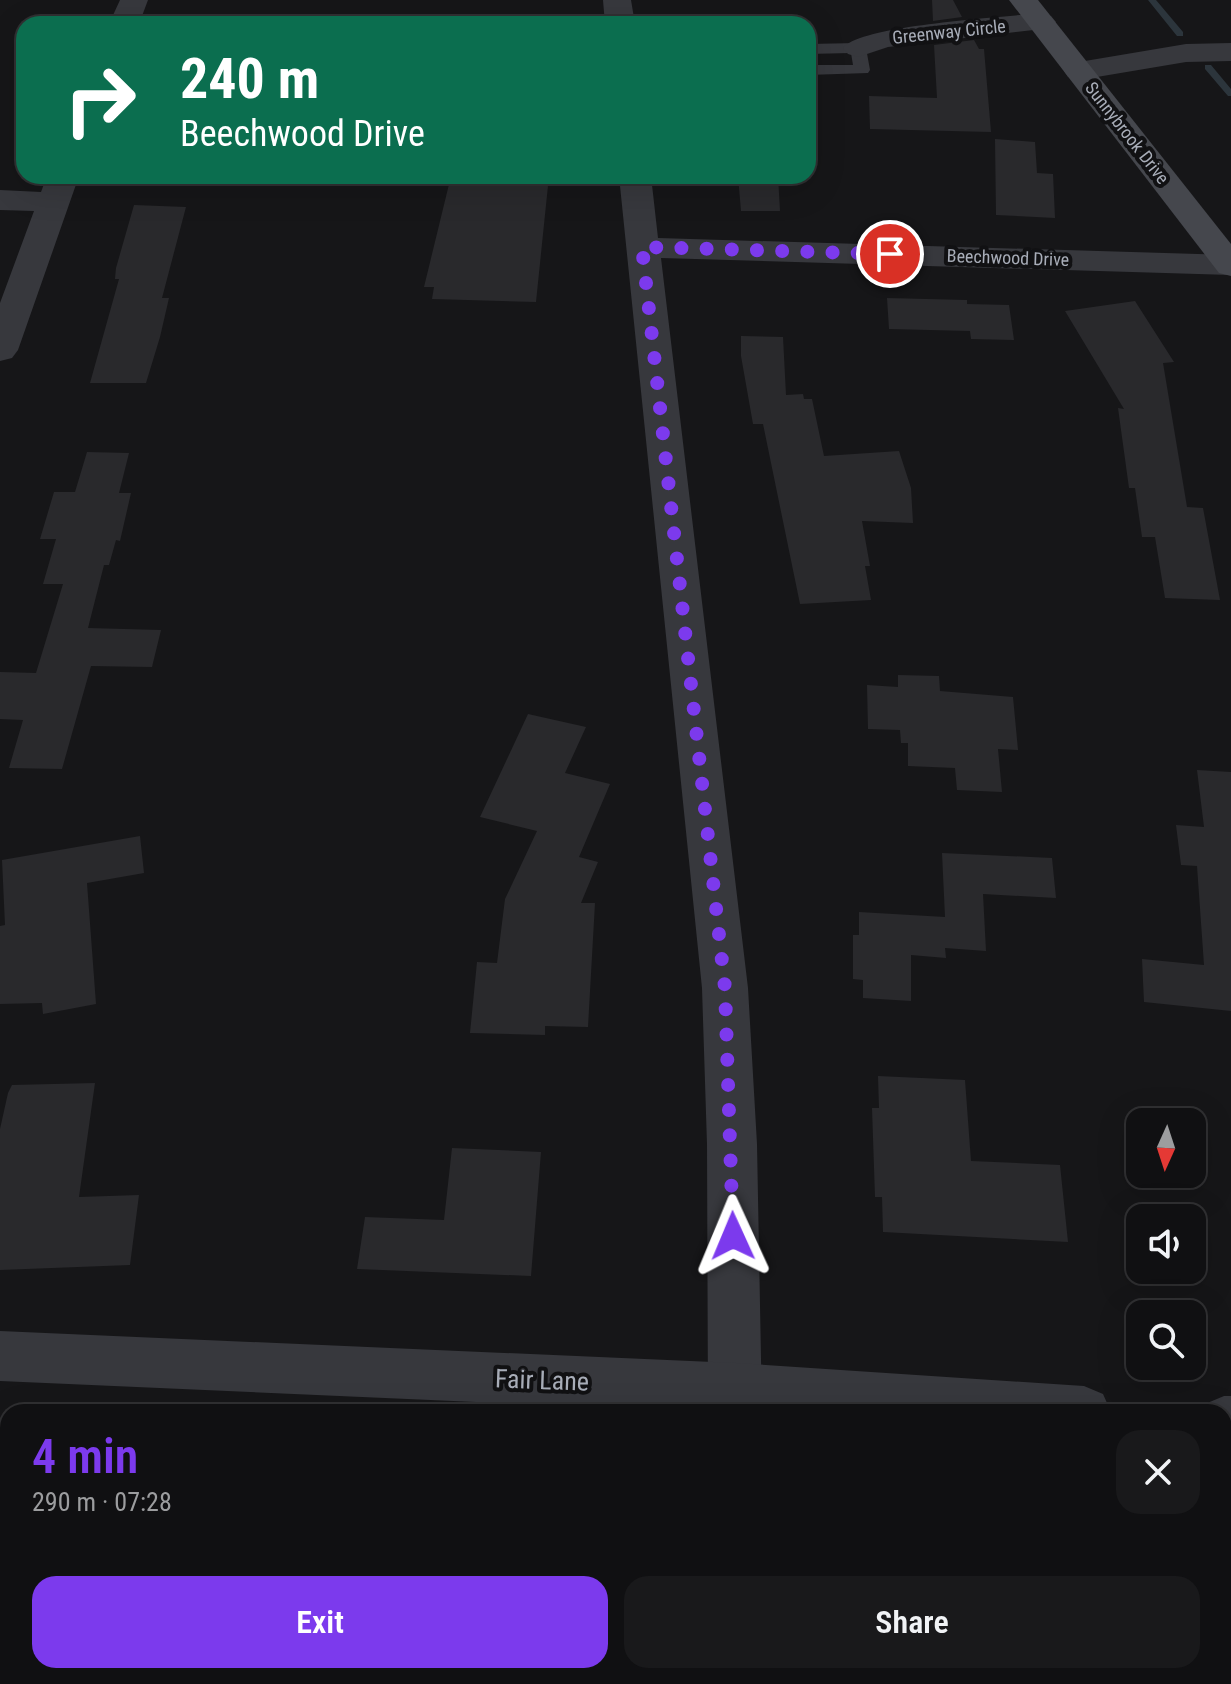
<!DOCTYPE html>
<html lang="en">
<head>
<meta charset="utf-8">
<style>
  :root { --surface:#101012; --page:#19191b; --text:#f1f3f6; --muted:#9c9d9f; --line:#303032; --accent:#7c3aed }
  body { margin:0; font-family:"Roboto Condensed",sans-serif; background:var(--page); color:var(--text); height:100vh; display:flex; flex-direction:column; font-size:30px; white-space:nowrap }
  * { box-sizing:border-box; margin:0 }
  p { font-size:26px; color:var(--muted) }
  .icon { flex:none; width:44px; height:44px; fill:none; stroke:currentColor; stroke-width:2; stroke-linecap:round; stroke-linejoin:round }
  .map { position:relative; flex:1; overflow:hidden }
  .drawer { position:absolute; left:0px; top:1404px; width:1232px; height:280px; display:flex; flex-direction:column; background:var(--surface); border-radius:24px 24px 0 0; box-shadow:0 8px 32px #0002,0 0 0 2px var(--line) }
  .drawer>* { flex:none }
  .hud { position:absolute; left:16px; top:16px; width:800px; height:168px; border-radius:24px; box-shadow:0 8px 32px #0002,0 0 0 2px var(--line); background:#0b6e4f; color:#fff; overflow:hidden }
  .needle { width:52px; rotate:183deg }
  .buttons { position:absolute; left:1126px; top:1108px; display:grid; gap:16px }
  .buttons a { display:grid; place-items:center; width:80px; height:80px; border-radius:16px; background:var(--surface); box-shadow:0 8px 32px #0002,0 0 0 2px var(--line); font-size:40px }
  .pin { position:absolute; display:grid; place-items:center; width:68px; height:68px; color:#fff; margin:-34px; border:4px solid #fff; border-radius:50%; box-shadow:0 2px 8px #0007 }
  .me { position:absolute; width:88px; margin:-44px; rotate:359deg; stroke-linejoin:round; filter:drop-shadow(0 0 6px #0008) }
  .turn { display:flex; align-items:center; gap:28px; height:168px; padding:0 32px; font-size:36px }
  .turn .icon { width:104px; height:104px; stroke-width:2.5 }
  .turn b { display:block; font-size:56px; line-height:68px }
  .round { display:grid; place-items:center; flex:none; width:84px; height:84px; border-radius:24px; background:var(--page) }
  .summary { display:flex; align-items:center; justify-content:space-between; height:136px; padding:0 32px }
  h1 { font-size:48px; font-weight:600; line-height:60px; color:var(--accent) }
  .button { display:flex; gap:16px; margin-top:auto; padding:16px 32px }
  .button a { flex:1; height:92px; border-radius:24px; background:var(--accent); color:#fff; font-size:32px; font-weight:600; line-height:92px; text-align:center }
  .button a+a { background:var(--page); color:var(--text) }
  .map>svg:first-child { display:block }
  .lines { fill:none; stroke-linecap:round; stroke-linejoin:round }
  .stream { fill:#2c353c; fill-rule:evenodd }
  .building { fill:#29292c }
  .service { fill:#37383d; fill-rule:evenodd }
  .minor { fill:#37383d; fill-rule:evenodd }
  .tertiary { fill:#37383d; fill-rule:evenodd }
  .secondary { fill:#45474d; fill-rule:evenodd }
  .route { stroke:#7c3aed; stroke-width:14; stroke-dasharray:0 25.2 }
  .labels { text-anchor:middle; stroke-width:8; stroke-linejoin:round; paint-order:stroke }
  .far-street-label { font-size:18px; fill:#a8adb8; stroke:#111113 }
  .near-street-label { font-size:26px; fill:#a8adb8; stroke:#111113 }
</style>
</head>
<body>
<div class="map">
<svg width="1231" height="1684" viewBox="0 0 1231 1684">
  <rect width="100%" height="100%" fill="#161618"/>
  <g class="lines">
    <path class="stream" d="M 1148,0 L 1156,0 L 1183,32 L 1183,36 L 1177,36 Z
      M 1205,65 L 1211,65 L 1231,89 L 1231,96 L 1228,96 L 1205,69 Z"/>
  </g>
  <path class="building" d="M 932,0 L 953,0 L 962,17 L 933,21 Z
    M 974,40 L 979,49 L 984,49 L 991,132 L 870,129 L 869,96 L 937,98 L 934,45 Z
    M 995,139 L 1035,142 L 1037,173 L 1053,174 L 1055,218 L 996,215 Z
    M 451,176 L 549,176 L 536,302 L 432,299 L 434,287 L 424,287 Z
    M 738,176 L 778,176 L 780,211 L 741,211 Z
    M 134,205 L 186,207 L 162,298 L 169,298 L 160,337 L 146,383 L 90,383 L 119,279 L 115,279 L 116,268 Z
    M 887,298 L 967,300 L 967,304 L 1009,305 L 1014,340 L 971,339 L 970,331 L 889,329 Z
    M 1135,301 L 1174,362 L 1163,363 L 1187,507 L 1203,508 L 1220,600 L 1165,598 L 1155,537 L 1142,537 L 1135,488 L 1129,488 L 1118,408 L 1124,409 L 1065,311 Z
    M 741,336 L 783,337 L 786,395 L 803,394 L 804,399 L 812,399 L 824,456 L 899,451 L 911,488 L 913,523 L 862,521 L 870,566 L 865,566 L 871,600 L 800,604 L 763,424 L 753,424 L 741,356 Z
    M 87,452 L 129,453 L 119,493 L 131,493 L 120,541 L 116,540 L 109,565 L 104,565 L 88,628 L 161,630 L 152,667 L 91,666 L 62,769 L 9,768 L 23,720 L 0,719 L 0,672 L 36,673 L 63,584 L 43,584 L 56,539 L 40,539 L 54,492 L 75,492 Z
    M 898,675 L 939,676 L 940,691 L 1013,697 L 1018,750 L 998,749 L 1002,792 L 957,790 L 955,768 L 908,766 L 908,743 L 901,743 L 900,730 L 868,729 L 867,685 L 898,687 Z
    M 528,714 L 586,727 L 565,773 L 610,784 L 579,857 L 598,862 L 581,903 L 595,903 L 588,1027 L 545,1026 L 545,1035 L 470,1033 L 477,962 L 497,963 L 505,899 L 537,831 L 480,817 Z
    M 1197,770 L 1231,772 L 1231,1011 L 1144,1002 L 1142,959 L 1204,965 L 1197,866 L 1181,865 L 1176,825 L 1204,827 Z
    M 140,836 L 144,873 L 87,883 L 96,1004 L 43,1014 L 42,1003 L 0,1004 L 0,926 L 5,925 L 2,860 Z
    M 942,853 L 1052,858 L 1056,898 L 983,894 L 986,951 L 945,948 L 946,958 L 911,955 L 911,1001 L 863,998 L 863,980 L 853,979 L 853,935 L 859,935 L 859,912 L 945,917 Z
    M 878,1076 L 965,1080 L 971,1161 L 1060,1165 L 1068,1242 L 883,1232 L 882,1197 L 875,1197 L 872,1108 L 879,1108 Z
    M 95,1083 L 79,1197 L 139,1195 L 130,1265 L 0,1270 L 0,1129 L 8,1093 L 12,1085 Z
    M 452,1148 L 541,1152 L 531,1276 L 357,1269 L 365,1217 L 444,1220 Z"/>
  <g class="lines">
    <path class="service" d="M 858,43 L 866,48 L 870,70 L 868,73 L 808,75 L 808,65 L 853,65 L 851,53 L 808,54 L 808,44 Z"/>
    <path class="minor" d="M 120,0 L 148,0 L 139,24 L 109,24 Z
      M 603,0 L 631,0 L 635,24 L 605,24 Z
      M 1041,13 L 1051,16 L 1056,22 L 1051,28 L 888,47 L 858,57 L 848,54 L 843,48 C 859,25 1007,17 1041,13 Z
      M 1231,43 L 1231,61 L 1186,62 L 1079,80 L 1068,77 L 1064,71 L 1068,65 L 1079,62 L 1186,44 Z
      M 47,176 L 79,176 L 18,350 L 12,358 L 0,361 L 0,303 L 34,211 L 0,210 L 0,190 L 41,192 Z
      M 619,176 L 651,176 L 658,238 L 1231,255 L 1231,275 L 661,258 L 748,988 L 757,1144 L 762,1412 L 708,1412 L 707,1144 L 702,988 Z
      M 687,1676 L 747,1676 L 746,1684 L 686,1684 Z"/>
    <path class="tertiary" d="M 0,1331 L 736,1363 L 1084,1386 L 1103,1394 L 1111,1412 L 706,1412 L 0,1381 Z
      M 1224,1396 L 1231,1396 L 1231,1448 L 1224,1448 L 1224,1412 L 1201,1412 L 1205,1404 Z"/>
    <path class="secondary" d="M 1009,0 L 1038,0 L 1231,244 L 1231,276 L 1219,273 Z"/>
  </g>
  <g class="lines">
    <path class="route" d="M 733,1236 L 725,988 L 642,247 L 890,254"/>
  </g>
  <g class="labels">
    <g class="far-street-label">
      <text transform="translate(949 32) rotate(-6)" y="6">Greenway Circle</text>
      <text transform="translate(1127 133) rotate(52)" y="6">Sunnybrook Drive</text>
      <text transform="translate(1008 258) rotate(2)" y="6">Beechwood Drive</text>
    </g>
    <g class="near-street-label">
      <text transform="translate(542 1380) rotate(2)" y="9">Fair Lane</text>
    </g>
  </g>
</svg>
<div class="buttons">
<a><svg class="needle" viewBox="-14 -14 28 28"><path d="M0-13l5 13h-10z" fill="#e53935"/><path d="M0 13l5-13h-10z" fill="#9c9d9f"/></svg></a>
<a><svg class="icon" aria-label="sound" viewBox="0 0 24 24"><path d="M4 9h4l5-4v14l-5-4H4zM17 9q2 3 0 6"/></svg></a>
<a><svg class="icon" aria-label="search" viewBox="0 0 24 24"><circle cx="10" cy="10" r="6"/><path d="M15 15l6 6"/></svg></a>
</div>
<div class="pin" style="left:890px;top:254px;background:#d93025"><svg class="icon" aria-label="arrive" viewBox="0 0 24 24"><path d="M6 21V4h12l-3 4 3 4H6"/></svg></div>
<svg class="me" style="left:733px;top:1236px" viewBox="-20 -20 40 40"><path d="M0-17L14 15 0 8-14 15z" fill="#7c3aed" stroke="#fff" stroke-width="4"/></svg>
<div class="hud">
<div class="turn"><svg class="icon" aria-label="right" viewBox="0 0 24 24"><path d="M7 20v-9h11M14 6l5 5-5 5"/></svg><div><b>240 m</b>Beechwood Drive</div></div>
</div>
<section class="drawer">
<div class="summary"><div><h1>4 min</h1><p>290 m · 07:28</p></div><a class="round"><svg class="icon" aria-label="close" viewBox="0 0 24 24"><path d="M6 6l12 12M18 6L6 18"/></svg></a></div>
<div class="button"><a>Exit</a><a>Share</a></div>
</section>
</div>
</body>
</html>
